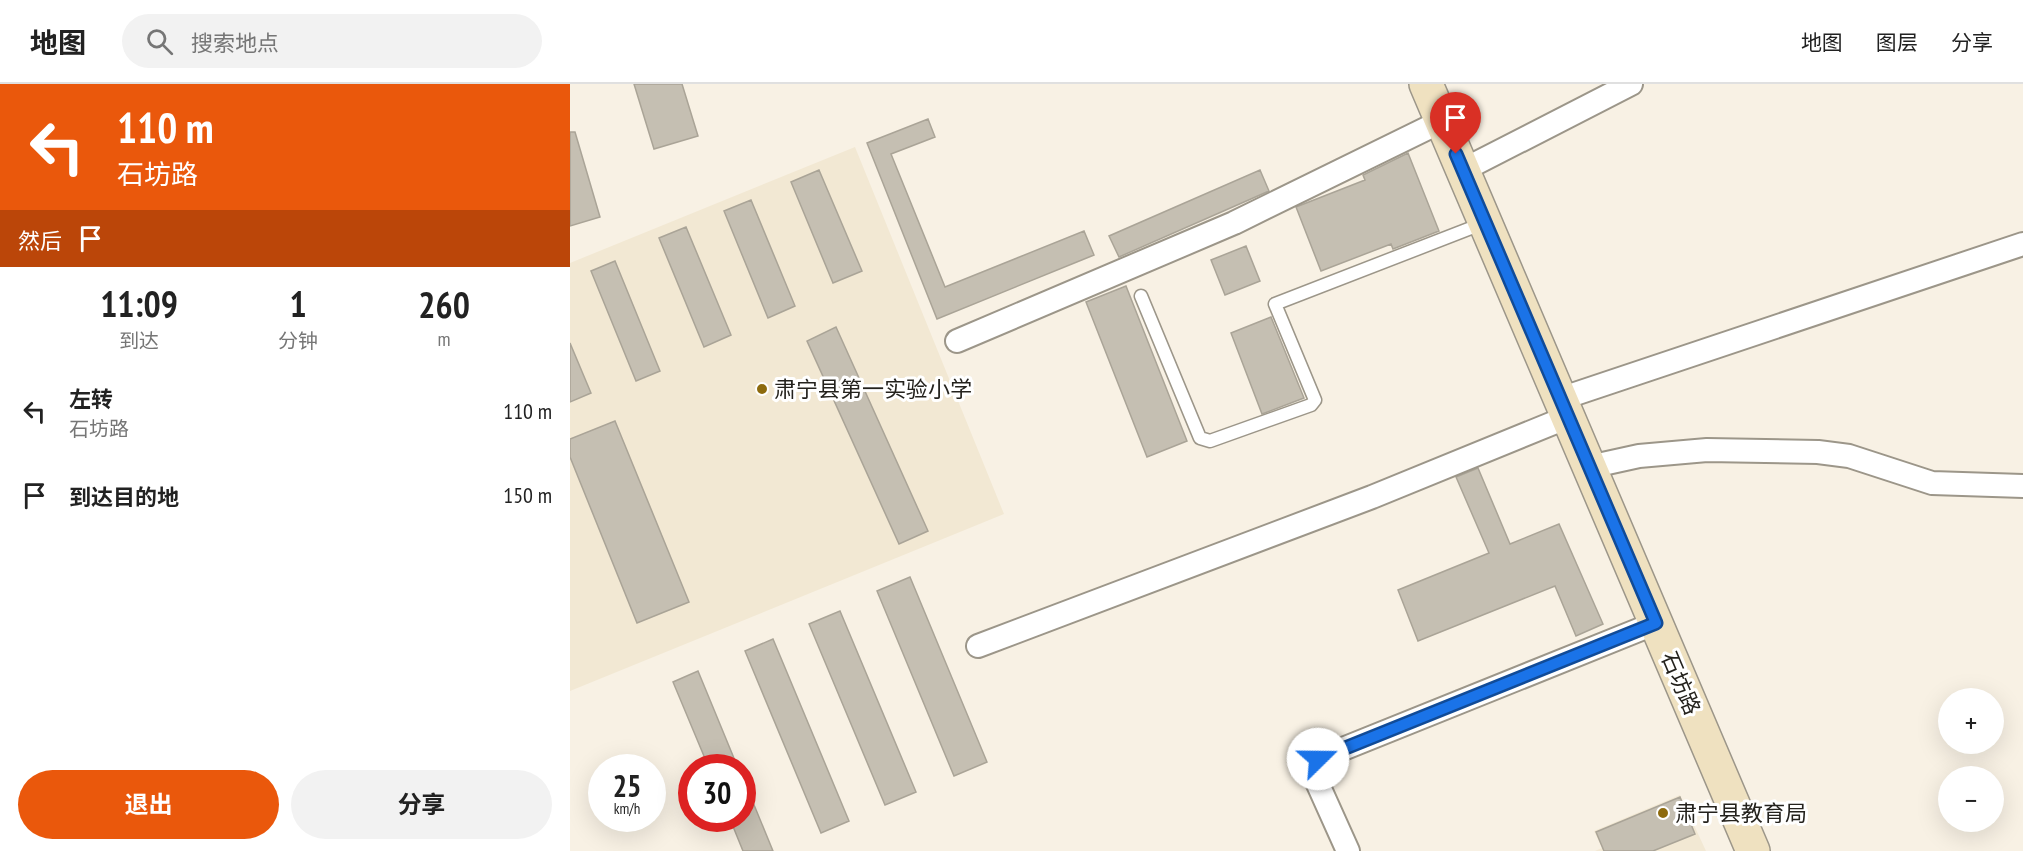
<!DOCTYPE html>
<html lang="zh">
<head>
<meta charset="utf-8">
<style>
  :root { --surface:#fff; --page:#f2f2f2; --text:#222; --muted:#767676; --line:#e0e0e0; --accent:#ea580c }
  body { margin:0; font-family:"PT Sans Narrow","Noto Sans SC",sans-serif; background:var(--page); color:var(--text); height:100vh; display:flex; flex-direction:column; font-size:22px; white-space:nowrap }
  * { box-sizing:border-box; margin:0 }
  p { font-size:20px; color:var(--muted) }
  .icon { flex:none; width:33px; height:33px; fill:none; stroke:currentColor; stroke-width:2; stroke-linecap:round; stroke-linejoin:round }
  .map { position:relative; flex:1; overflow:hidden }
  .panel { display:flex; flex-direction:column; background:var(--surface); width:570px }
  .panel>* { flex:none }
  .banner { background:#ea580c; color:#fff; overflow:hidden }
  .buttons { position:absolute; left:1368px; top:604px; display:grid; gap:12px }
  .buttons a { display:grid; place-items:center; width:66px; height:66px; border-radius:50%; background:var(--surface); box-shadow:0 6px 24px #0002; font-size:30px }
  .speed { position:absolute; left:18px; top:670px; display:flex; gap:12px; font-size:30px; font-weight:700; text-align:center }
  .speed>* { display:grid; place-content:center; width:78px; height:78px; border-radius:50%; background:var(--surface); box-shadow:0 6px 24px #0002; line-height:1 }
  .speed small { font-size:15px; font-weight:400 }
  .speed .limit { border:9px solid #d22; background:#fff; color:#111 }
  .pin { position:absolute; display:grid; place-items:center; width:51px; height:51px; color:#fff; margin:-62px -26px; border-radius:50% 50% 50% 0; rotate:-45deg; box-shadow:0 0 6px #0007 }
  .pin .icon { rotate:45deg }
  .me { position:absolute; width:66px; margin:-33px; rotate:68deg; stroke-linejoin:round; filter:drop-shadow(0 0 4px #0008) }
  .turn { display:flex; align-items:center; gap:21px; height:126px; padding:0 18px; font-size:27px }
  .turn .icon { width:78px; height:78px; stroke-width:2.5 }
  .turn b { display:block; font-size:42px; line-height:51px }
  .then { display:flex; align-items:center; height:57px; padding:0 18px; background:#0003; gap:12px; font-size:22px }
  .eta { display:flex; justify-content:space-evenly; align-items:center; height:102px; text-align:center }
  .eta b { font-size:36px; font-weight:700; line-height:42px }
  .primary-button { display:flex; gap:12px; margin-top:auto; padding:12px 18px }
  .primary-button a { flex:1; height:69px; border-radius:36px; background:var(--accent); color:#fff; font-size:24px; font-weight:700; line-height:69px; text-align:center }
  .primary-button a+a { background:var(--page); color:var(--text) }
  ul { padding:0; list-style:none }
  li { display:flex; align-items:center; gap:18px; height:84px; padding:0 18px }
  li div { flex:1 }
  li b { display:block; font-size:22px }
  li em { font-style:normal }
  header { display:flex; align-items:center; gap:36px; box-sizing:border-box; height:84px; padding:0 30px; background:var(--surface); border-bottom:2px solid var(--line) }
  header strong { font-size:28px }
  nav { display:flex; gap:33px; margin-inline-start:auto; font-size:21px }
  .search { width:420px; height:54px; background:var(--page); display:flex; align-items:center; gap:15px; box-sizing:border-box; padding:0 21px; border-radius:33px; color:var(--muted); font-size:22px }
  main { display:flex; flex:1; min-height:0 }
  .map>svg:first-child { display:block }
  .built { fill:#f2e8d3 }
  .building { fill:#c5bfb2; stroke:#aaa497; stroke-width:1.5 }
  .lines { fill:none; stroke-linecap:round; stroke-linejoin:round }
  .lane-casing { stroke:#9c9689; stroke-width:15 }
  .street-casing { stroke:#9c9689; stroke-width:26 }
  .secondary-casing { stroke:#9c9689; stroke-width:36 }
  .lane { stroke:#fff; stroke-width:12 }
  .street { stroke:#fff; stroke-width:22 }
  .secondary { stroke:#efe1c0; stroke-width:33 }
  .route-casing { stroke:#114b97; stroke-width:15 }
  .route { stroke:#1a73e8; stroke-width:10 }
  .poi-dot { fill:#8d6a0d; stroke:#fff; stroke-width:2 }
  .labels { text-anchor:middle; stroke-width:6; stroke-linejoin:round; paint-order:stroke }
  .poi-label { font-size:22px; fill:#24221d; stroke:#fff; text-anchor:start }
  .street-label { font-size:22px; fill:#24221d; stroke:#fff }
</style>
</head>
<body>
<header>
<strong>地图</strong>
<div class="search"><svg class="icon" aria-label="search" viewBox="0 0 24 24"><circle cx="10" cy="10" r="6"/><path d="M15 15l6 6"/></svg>搜索地点</div>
<nav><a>地图</a><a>图层</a><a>分享</a></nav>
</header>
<main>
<section class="panel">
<div class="banner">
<div class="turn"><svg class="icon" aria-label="left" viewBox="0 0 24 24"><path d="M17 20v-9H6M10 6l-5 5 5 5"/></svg><div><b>110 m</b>石坊路</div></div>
<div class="then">然后<svg class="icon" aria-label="arrive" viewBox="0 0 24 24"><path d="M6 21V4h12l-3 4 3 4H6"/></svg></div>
</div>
<div class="eta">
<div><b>11:09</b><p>到达</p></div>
<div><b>1</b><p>分钟</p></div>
<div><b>260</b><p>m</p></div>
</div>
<ul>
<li><svg class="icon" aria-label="left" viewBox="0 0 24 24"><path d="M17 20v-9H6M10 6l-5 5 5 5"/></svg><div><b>左转</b><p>石坊路</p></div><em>110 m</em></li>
<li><svg class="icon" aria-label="arrive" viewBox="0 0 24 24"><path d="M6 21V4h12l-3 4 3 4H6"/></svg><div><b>到达目的地</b></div><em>150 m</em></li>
</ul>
<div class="primary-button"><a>退出</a><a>分享</a></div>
</section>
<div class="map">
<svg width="1453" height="767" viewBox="0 0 1453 767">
  <rect width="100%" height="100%" fill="#f8f1e4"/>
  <path class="built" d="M 285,63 L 434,430 L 0,607 L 0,179 Z
    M 1110,711 L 1136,767 L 1025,767 L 1032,764 L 1024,747 Z"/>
  <path class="building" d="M 64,0 L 112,0 L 128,52 L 84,65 Z
    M 358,35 L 365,53 L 321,70 L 375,203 L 514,147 L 524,171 L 367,235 L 297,59 Z
    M 0,48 L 5,48 L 30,133 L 0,142 Z
    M 838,69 L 869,147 L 823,165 L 821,160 L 751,187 L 726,123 L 795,96 L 793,91 Z
    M 249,86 L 292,187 L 263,199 L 221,98 Z
    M 690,86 L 699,107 L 549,173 L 539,152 Z
    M 181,116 L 225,222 L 198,234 L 154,127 Z
    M 116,143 L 161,251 L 134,263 L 89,154 Z
    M 676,162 L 690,197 L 655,211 L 641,176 Z
    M 45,177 L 90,287 L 66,297 L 21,187 Z
    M 556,202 L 617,357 L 577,373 L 516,218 Z
    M 701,233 L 734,314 L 692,330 L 661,249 Z
    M 266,243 L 358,447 L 329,460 L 237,257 Z
    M 0,259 L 21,309 L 0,318 Z
    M 45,337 L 119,518 L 67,539 L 0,373 L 0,355 Z
    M 908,384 L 940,460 L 989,440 L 1033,540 L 1006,552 L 985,502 L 848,557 L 828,506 L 919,469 L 886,393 Z
    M 340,493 L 417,678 L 384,692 L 307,507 Z
    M 270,527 L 346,708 L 315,721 L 239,540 Z
    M 203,555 L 279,737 L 251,749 L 175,567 Z
    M 128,587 L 147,633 L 168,684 L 139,684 L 103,598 Z
    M 173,694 L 203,767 L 173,767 L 160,735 L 172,735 Z
    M 1110,713 L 1125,750 L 1083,767 L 1034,767 L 1026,748 Z"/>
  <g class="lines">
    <defs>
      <path id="lane" d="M 571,212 L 630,354 L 640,357 L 741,321 L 745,316 L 705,220 L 914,139"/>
      <path id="street" d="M 893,86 L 1061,0
        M 387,257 L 664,139 L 872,37
        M 990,315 L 1453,160
        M 1019,383 L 1069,372 L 1137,366 L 1248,368 L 1279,372 L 1362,399 L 1453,402
        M 408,562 L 802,413 L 998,333
        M 778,767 L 742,687 L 748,675 L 1086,539"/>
      <path id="secondary" d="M 856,0 L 1183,767"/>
    </defs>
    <use href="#lane" class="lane-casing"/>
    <use href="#street" class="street-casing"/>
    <use href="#secondary" class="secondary-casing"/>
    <use href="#lane" class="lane"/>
    <use href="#street" class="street"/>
    <use href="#secondary" class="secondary"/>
  </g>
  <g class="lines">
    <defs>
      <path id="route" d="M 748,675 L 1086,539 L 886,70"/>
    </defs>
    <use href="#route" class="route-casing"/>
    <use href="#route" class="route"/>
  </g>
  <g class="poi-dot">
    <circle cx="192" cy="305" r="6"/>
    <circle cx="1093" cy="729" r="6"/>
  </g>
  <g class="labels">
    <g class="poi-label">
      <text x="204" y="313">肃宁县第一实验小学</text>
      <text x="1105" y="737">肃宁县教育局</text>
    </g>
    <g class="street-label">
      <text transform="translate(1111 599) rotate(67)" y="8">石坊路</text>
    </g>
  </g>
</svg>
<div class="buttons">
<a>+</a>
<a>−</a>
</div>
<div class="speed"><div>25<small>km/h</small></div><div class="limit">30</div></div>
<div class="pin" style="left:886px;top:70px;background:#d93025"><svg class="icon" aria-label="arrive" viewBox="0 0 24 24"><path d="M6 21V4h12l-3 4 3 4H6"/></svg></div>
<svg class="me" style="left:748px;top:675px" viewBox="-20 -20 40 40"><circle r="19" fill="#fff"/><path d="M0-13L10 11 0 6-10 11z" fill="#1a73e8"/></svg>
</div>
</main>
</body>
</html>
